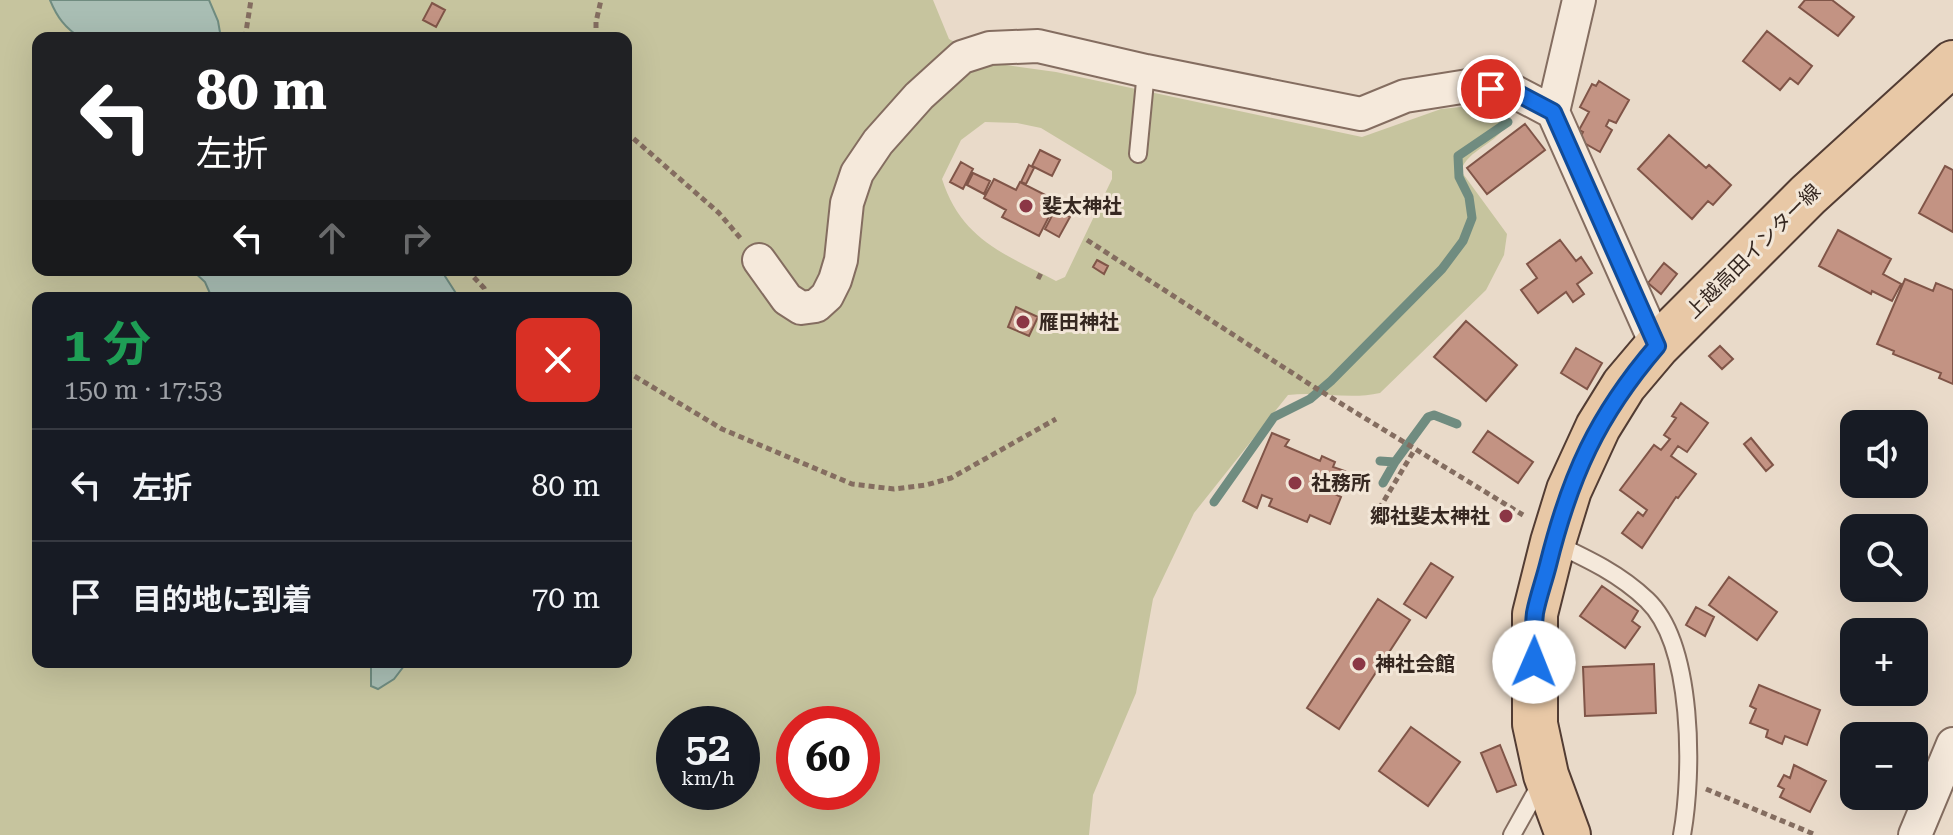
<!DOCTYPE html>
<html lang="ja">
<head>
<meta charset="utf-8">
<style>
  :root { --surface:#171b24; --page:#242831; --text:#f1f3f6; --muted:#9ea1a6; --line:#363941 }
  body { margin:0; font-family:"Roboto Serif","Noto Sans JP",serif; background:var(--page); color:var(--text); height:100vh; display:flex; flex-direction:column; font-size:30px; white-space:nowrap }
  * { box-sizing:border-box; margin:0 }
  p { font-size:26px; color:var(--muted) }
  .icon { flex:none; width:44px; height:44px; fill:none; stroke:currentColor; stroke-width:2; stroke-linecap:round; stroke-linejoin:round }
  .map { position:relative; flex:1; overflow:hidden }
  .sheet { position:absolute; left:32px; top:292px; width:600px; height:376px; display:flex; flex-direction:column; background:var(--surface); border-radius:16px; box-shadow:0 8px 32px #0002 }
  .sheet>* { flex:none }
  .hud { position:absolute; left:32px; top:32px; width:600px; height:244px; border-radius:16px; box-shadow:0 8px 32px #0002; background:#202124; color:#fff; overflow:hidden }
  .tools { position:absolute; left:1840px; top:410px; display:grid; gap:16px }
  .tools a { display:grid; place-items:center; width:88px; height:88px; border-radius:16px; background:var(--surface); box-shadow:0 8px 32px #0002; font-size:40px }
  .speed { position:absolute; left:656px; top:706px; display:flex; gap:16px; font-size:40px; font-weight:700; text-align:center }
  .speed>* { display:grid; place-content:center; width:104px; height:104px; border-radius:50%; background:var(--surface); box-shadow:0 8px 32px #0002; line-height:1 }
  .speed small { font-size:20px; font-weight:400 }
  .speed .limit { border:12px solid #d22; background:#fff; color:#111 }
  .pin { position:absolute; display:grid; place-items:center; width:68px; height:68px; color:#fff; margin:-34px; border:4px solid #fff; border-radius:50%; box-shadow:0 2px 8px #0007 }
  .me { position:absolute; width:88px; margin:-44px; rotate:1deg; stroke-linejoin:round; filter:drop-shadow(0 0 6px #0008) }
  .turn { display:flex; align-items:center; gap:28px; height:168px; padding:0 32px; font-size:36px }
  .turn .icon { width:104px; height:104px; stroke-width:2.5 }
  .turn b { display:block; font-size:56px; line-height:68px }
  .lanes { display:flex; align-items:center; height:76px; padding:0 32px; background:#0003; justify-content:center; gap:40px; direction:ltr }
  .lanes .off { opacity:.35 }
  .round { display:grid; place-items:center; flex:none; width:84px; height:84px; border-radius:16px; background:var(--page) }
  .headline { display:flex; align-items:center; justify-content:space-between; height:136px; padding:0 32px }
  h1 { font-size:48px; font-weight:700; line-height:60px; color:#1e9e55 }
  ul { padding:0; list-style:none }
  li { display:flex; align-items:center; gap:24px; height:112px; padding:0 32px; border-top:2px solid var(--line) }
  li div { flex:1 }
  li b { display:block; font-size:30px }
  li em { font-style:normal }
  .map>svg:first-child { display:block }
  .green { fill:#c6c49e; fill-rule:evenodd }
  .water { fill:#a9beb4; stroke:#708c80; stroke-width:2 }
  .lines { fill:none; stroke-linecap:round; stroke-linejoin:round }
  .stream { stroke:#708c80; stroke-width:9 }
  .building { fill:#c39383; stroke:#805548; stroke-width:2 }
  .service-casing { stroke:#846d60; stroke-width:20 }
  .minor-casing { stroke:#846d60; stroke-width:36 }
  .primary-casing { stroke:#523c33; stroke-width:48 }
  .path { stroke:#846d60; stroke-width:5; stroke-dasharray:6 4; stroke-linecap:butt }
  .service { stroke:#f5e9db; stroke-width:16 }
  .minor { stroke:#f5e9db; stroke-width:32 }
  .primary { stroke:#e8c8a6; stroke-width:44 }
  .route-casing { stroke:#114b97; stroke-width:20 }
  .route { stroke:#1a73e8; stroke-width:14 }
  .poi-dot { fill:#8b3745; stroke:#f2e6d7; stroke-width:3 }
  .labels { text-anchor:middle; stroke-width:6; stroke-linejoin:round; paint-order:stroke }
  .poi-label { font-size:20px; font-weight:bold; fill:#362821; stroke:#f2e6d7; text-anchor:start }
  .street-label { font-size:20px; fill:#362821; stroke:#f2e6d7 }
</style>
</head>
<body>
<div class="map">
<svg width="1953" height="835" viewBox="0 0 1953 835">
  <rect width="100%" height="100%" fill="#e9dac9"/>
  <path class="green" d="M 0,0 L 933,0 L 949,39 L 992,63 L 1056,72 L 1362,137 L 1441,109 L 1471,106 L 1491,107 L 1503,114 L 1507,122 C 1499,144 1467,149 1461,171 L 1507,234 L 1504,255 L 1486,290 L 1380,393 C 1349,400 1319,391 1288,395 L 1194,513 L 1153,599 L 1136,693 L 1093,795 L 1089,835 L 0,835 ZM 38,38 L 626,38 L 626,270 L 38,270 ZM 985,122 L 1017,123 L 1041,128 L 1112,171 L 1112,179 L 1065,277 L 1056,281 C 1004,254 961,239 942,179 L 961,140 ZM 38,298 L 626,298 L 626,662 L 38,662 ZM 674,724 L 742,724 L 742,792 L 674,792 ZM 794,724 L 862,724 L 862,792 L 794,792 Z"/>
  <path class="water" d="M 50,0 L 209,0 L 218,21 L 221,38 L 81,38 C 65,28 57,17 50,0 Z
    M 192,270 L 441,270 L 459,298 L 212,298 L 205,282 Z
    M 371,662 L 407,662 L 394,679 L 378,689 L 371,686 Z"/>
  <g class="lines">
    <path class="stream" d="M 1380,461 L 1395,462 L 1428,417 L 1434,415 L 1457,424
      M 1383,483 L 1395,462
      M 1214,502 L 1274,417 L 1310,399 L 1331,381 L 1442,269 L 1463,241 L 1472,218 L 1469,197 L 1459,177 L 1458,156 L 1508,122"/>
  </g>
  <path class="building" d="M 1805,0 L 1832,0 L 1854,17 L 1838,36 L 1799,7 Z
    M 432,3 L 445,10 L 436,27 L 423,20 Z
    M 1767,31 L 1812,66 L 1798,84 L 1790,78 L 1780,90 L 1743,61 Z
    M 1599,81 L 1629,100 L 1616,123 L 1609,120 L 1606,126 L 1612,130 L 1600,152 L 1579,140 L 1583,132 L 1579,130 L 1589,112 L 1580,107 L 1592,84 L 1596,86 Z
    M 1525,124 L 1545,150 L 1487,194 L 1467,168 Z
    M 1669,135 L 1706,168 L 1709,165 L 1731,185 L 1713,205 L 1708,201 L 1692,219 L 1638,169 Z
    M 1040,150 L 1060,160 L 1052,176 L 1032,166 Z
    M 961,162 L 973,169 L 963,189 L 950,182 Z
    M 1029,165 L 1034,168 L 1026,184 L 1021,182 Z
    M 1945,166 L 1953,170 L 1953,232 L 1919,213 Z
    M 973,173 L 990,181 L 984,194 L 967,185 Z
    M 994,179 L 1016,190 L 1020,182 L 1057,201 L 1039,236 L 1002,217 L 1006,210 L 984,198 Z
    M 1055,210 L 1070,217 L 1059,237 L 1045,229 Z
    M 1838,230 L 1891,259 L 1883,274 L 1901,284 L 1892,301 L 1872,291 L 1871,294 L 1819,266 Z
    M 1560,240 L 1576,261 L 1581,257 L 1592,273 L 1577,284 L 1584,294 L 1573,302 L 1566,292 L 1538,313 L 1521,290 L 1537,278 L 1527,264 Z
    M 1097,260 L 1108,266 L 1104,274 L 1093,267 Z
    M 1664,263 L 1677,274 L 1661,294 L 1648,283 Z
    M 1905,279 L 1933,291 L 1936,283 L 1953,290 L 1953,384 L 1939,378 L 1941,373 L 1893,354 L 1894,351 L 1877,344 Z
    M 1016,307 L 1038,317 L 1029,336 L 1008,327 Z
    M 1466,321 L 1517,365 L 1486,401 L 1434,357 Z
    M 1720,346 L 1733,359 L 1722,369 L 1709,356 Z
    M 1576,348 L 1602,363 L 1587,389 L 1561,373 Z
    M 1681,403 L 1708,423 L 1687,452 L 1678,446 L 1671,456 L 1696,474 L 1678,498 L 1676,497 L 1642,548 L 1622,533 L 1638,512 L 1643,516 L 1647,510 L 1620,490 L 1654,445 L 1661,450 L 1670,439 L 1664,435 L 1676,418 L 1672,416 Z
    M 1488,431 L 1533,462 L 1518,483 L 1473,452 Z
    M 1272,433 L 1289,440 L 1285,446 L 1320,461 L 1322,456 L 1335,462 L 1333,467 L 1345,471 L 1335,494 L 1341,497 L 1330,524 L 1310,515 L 1307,522 L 1269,506 L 1272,499 L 1262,495 L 1257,508 L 1243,501 Z
    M 1751,438 L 1773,465 L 1766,471 L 1744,444 Z
    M 1431,563 L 1453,577 L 1426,618 L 1404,604 Z
    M 1729,577 L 1777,612 L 1757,640 L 1709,605 Z
    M 1602,586 L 1638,611 L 1632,621 L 1640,627 L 1625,648 L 1580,616 Z
    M 1378,599 L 1410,620 L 1339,729 L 1307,708 Z
    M 1696,607 L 1714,617 L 1705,636 L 1686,625 Z
    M 1654,664 L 1656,713 L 1585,716 L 1583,667 Z
    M 1759,685 L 1820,710 L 1807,745 L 1785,736 L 1782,744 L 1766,737 L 1768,730 L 1750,723 L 1756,709 L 1750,706 Z
    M 1411,727 L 1460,762 L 1428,806 L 1379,771 Z
    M 1500,745 L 1516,785 L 1497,792 L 1481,753 Z
    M 1794,765 L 1826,781 L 1810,812 L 1780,797 L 1784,789 L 1778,786 L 1784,775 L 1790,778 Z"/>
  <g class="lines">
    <defs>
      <path id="service" d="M 1138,154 L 1146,71
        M 1554,543 C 1588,559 1620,574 1647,600 C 1694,645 1693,774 1682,835
        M 1512,835 L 1541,783"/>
      <path id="minor" d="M 1579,0 L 1553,112 L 1657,346
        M 759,260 L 787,299 L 801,308 L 816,306 L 827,296 L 835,280 L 841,260 L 847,203 L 857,173 L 878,142 L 919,96 L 962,57 L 990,48 L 1038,46 L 1146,71 L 1361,114 L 1405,96 L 1468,86 L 1513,91 L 1553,112
        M 1915,835 L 1953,744"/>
      <path id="primary" d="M 1568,835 L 1546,775 L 1535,724 L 1535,614 L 1553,542 L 1569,490 L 1598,427 L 1624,385 L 1657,346 L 1808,195 L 1953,63"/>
    </defs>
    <use href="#service" class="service-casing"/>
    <use href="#minor" class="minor-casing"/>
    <use href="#primary" class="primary-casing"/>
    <path class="path" d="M 245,38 L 251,0
      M 596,38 L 596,22 L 601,0
      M 626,132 L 719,213 L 742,240
      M 1087,240 L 1314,387 L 1523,515
      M 467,270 L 484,288 L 488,298
      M 1038,279 L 1042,271
      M 626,371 L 722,429 L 852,484 L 894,489 L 926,485 L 951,478 L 1056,419
      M 1379,509 L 1415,449
      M 1706,789 L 1816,835"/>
    <use href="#service" class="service"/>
    <use href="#minor" class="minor"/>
    <use href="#primary" class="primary"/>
  </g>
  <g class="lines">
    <defs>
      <path id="route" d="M 1491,89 L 1513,91 L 1553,112 L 1657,346 C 1597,416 1570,476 1548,565 C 1544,581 1538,597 1535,613 C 1533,629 1534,646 1534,662"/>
    </defs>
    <use href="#route" class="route-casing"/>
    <use href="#route" class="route"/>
  </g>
  <g class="poi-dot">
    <circle cx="1026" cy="206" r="8"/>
    <circle cx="1023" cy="322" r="8"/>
    <circle cx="1295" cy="483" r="8"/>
    <circle cx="1506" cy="516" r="8"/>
    <circle cx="1359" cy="664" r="8"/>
  </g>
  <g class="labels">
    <g class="poi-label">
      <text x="1042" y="213">斐太神社</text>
      <text x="1039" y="329">雁田神社</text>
      <text x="1311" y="490">社務所</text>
      <text x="1490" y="523" text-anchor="end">郷社斐太神社</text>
      <text x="1375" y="671">神社会館</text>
    </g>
    <g class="street-label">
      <text transform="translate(1753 251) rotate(-45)" y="7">上越高田インター線</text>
    </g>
  </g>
</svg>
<div class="tools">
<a><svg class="icon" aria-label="sound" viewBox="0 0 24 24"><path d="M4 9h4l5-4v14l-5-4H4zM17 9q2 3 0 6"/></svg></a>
<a><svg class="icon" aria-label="search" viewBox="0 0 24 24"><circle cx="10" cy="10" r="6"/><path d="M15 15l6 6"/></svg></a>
<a>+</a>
<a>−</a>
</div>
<div class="speed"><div>52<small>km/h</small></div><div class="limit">60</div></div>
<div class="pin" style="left:1491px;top:89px;background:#d93025"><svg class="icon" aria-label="arrive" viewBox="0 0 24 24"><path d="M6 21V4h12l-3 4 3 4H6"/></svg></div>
<svg class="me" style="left:1534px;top:662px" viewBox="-20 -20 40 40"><circle r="19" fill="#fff"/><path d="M0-13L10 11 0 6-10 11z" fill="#1a73e8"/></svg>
<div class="hud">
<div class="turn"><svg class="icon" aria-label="left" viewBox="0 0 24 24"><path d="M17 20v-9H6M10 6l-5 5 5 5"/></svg><div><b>80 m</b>左折</div></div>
<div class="lanes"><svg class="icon" aria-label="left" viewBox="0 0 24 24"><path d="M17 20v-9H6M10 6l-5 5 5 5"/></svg><svg class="icon off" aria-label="ahead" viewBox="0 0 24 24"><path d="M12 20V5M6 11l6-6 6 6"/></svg><svg class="icon off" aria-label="right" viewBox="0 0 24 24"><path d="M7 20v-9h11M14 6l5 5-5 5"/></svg></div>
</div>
<section class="sheet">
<div class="headline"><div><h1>1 分</h1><p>150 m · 17:53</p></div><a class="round" style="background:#d93025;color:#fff"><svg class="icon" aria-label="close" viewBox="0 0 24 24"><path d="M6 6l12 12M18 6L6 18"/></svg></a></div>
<ul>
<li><svg class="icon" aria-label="left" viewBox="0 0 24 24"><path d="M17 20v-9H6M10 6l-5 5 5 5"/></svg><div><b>左折</b></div><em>80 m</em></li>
<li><svg class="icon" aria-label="arrive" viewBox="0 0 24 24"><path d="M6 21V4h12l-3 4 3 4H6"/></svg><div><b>目的地に到着</b></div><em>70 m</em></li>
</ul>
</section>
</div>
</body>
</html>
